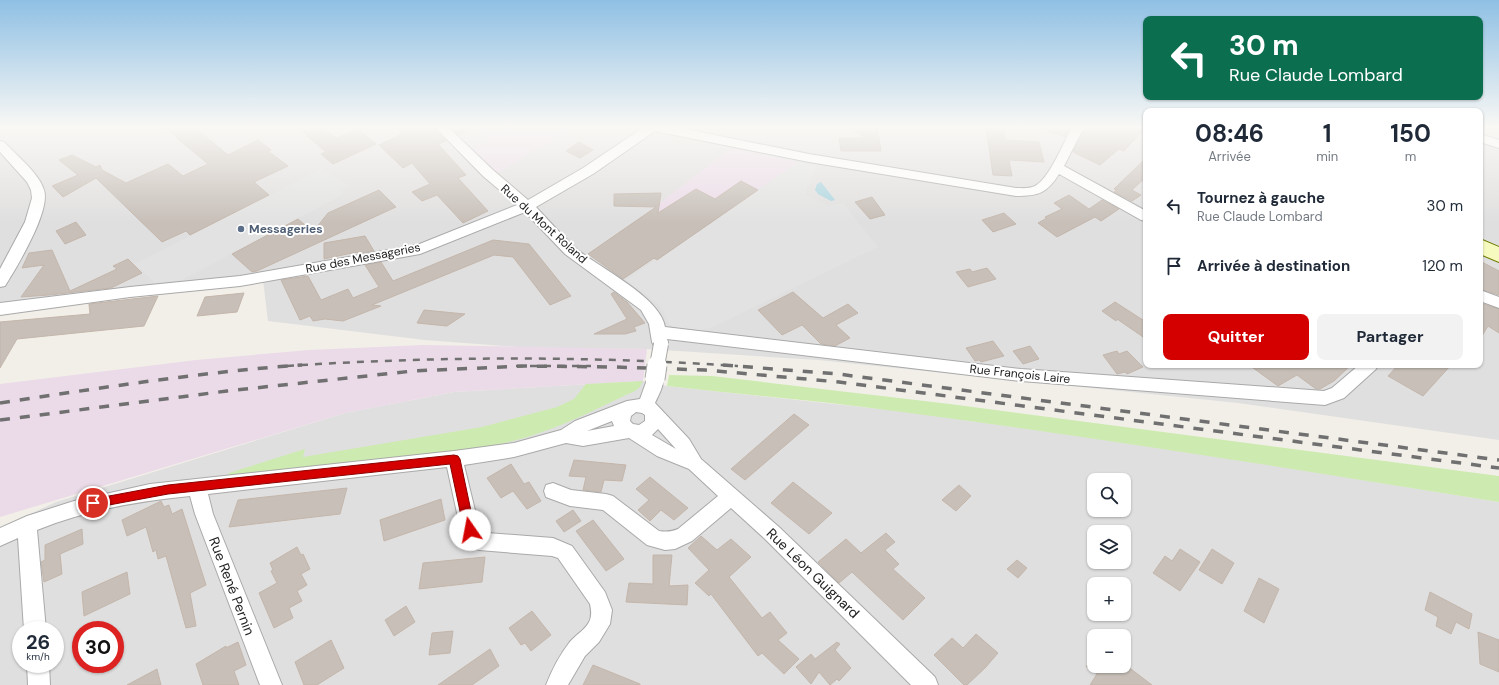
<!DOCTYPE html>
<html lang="fr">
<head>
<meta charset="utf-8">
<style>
  :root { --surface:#fff; --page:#f2f2f3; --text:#1f2937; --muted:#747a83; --accent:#d40000 }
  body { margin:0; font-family:"DM Sans",sans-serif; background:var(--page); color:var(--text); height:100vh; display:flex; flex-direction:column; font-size:15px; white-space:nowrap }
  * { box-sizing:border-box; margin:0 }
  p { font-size:13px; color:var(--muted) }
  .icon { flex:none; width:22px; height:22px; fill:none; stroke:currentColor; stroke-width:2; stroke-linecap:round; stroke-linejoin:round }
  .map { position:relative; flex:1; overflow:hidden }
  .details { position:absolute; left:1143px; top:108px; width:340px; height:260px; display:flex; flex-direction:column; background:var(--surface); border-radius:8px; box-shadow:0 1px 3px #0004 }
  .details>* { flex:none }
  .banner { position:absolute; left:1143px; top:16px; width:340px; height:84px; border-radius:8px; box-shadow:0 1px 3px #0004; background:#0b6e4f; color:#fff; overflow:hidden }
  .controls { position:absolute; left:1087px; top:473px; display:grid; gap:8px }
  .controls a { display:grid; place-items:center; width:44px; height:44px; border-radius:8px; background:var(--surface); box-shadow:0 1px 3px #0004; font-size:20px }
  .speed { position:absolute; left:12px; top:621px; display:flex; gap:8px; font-size:20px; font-weight:700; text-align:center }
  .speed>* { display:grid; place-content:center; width:52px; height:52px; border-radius:50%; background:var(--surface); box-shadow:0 1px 3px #0004; line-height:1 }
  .speed small { font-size:10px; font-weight:400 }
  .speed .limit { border:6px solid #d22; background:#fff; color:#111 }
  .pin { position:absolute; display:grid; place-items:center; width:34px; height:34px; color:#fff; margin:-17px; border:2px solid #fff; border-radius:50%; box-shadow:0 1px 4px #0007 }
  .me { position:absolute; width:44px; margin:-22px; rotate:348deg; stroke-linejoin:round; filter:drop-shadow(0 0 3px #0008) }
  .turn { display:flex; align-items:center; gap:14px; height:84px; padding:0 20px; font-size:18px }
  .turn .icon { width:52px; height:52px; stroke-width:2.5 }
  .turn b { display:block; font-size:28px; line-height:34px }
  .eta { display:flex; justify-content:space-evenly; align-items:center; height:68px; text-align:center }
  .eta b { font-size:24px; font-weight:700; line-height:28px }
  .button { display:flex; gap:8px; margin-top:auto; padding:8px 20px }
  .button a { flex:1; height:46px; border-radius:8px; background:var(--accent); color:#fff; font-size:16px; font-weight:700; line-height:46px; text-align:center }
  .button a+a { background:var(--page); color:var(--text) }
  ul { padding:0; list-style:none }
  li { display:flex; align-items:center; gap:12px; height:60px; padding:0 20px }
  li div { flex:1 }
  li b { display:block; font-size:15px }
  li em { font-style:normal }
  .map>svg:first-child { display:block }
  .residential { fill:#e0dfdf; fill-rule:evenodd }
  .industrial { fill:#ebdbe8 }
  .grass { fill:#cdebb0 }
  .parking { fill:#e2e2e2 }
  .water { fill:#aad3df }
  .building { fill:#c7bfb8; stroke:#c4b6ab }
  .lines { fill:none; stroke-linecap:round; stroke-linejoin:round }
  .street-casing { stroke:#a9a9a9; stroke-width:2 }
  .secondary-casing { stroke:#707d05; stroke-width:2 }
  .street { fill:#fff; fill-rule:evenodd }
  .secondary { fill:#f7fabf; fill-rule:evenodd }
  .rail-far1 { stroke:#707070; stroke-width:2.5; stroke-dasharray:7 7; stroke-linecap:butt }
  .rail { stroke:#707070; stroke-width:3.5; stroke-dasharray:10 10; stroke-linecap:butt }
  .street-bridge-far1-casing { stroke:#a9a9a9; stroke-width:16; stroke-linecap:butt }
  .street-bridge-casing { stroke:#a9a9a9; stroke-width:21; stroke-linecap:butt }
  .street-bridge-far1 { stroke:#fff; stroke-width:14 }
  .street-bridge { stroke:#fff; stroke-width:19 }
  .route { fill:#d40000; stroke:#8a0000 }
  .service-dot { fill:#5c6f8a; stroke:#fff; stroke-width:1.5 }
  .labels { text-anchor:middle; stroke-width:4; stroke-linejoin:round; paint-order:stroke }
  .street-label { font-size:12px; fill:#222; stroke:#fff }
  .service-label { font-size:12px; font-weight:bold; fill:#4e5e75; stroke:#fff; text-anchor:start }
  .near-street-label { font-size:14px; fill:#222; stroke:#fff }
</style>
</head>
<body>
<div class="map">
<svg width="1499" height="685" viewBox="0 0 1499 685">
  <rect width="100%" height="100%" fill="#f2efe9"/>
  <path class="residential" d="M 0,127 L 1146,127 L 1146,365 L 1480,365 L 1480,127 L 1499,127 L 1499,440 L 1238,403 L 818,360 L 647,349 L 530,348 L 425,340 L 268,321 L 263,280 L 0,315 Z
    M 643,381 L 667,386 L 900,411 L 1072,435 L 1252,462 L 1499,502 L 1499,685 L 0,685 L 0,528 L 56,502 L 345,413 L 454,392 ZM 1094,480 L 1124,480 L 1124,510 L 1094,510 ZM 1094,532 L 1124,532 L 1124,562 L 1094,562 ZM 1094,584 L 1124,584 L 1124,614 L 1094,614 ZM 21,630 L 55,630 L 55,664 L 21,664 ZM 81,630 L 115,630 L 115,664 L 81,664 ZM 1094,636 L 1124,636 L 1124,666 L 1094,666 Z"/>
  <path class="industrial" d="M 479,127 L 573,127 L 496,174 L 471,149 L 489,140 L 484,134 L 486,133 Z
    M 730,149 L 798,162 L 688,239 L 647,213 Z
    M 423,345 L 647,349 L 643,381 L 454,392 L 345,413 L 0,517 L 0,384 L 196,360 L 309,350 Z"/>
  <path class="grass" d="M 669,375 L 712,376 L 950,404 L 1499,476 L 1499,502 C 1300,470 1102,438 902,412 C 824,401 745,395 667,386 Z
    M 643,381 L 639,388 L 635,391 C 604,405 574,421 542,432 C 515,442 488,447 461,451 L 227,476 L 229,473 L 305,449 L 303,457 L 482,427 L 557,407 L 574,399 L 586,384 Z"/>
  <path class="parking" d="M 798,162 L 814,164 L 816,167 L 805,194 L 828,206 L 843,203 L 878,247 L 711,328 L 697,331 L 675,328 L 669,324 L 664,312 L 658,304 L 626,280 Z
    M 322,169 L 349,186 L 340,191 L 344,194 L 182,280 L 155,283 L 135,264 Z"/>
  <path class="water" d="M 821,182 L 835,200 L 831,201 L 818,194 L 815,190 L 817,184 Z"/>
  <path class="building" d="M 164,127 L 194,127 L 228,155 L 258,140 L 271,150 L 268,151 L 288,166 L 254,182 L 269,195 L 190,235 L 186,231 L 162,242 L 96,178 L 63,197 L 52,186 L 78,175 L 59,160 L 72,155 L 96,167 L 100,165 L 102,170 L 126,183 L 168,164 L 183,176 L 208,164 Z
    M 297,127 L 318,127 L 337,138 L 358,129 L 376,144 L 333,164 L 321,154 L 326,152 Z
    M 397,127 L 434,127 L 446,141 L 438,144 L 466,175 L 458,178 L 488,211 L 463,223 L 437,195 L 422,201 L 412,192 L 430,184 L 412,163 L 403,168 L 379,145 L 402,134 Z
    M 451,127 L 473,127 L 458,135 Z
    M 847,127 L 877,127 L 881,151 L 841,151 L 839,138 L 866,138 Z
    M 986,127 L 1003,127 L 1005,140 L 1039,142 L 1044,162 L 1009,160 L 1012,176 L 993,175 Z
    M 1047,127 L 1070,127 L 1066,137 L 1046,131 Z
    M 1085,127 L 1146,127 L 1124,151 L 1119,149 L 1100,165 L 1073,152 Z
    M 579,142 L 593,150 L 580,158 L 566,151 Z
    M 1146,158 L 1146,177 L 1132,190 L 1141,195 L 1132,201 L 1114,192 L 1117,190 L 1114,189 Z
    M 741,181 L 758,190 L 657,260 L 654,258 L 623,279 L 588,254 L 656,207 L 614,206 L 614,194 L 661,193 L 658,213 L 696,189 L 715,199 Z
    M 379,190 L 396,207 L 257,271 L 252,272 L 232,254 L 298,219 L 313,232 L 328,213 Z
    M 1069,195 L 1089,209 L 1102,200 L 1119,209 L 1101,221 L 1095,217 L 1057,237 L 1038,223 L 1047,218 L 1045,217 L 1062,209 L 1054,203 Z
    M 872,197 L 885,215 L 870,219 L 855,202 Z
    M 1004,213 L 1016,224 L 993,232 L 982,220 Z
    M 76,222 L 86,235 L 65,244 L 56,231 Z
    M 365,236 L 374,251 L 358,254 L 357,252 L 324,259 L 324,243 Z
    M 493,240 L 529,244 L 571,296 L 550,305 L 513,257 L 494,255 L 372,305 L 381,306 L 343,321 L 325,319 L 313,321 L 310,316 L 300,320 L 281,280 L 308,276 L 321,300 L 348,289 L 353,298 L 379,287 L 365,265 L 381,262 L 393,281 Z
    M 52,250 L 70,291 L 117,269 L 113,266 L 128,259 L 142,273 L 111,288 L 49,295 L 21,297 L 44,265 L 22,268 L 29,253 Z
    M 1480,261 L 1499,271 L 1499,295 L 1480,289 Z
    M 987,268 L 996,279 L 968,287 L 956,272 L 970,269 L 972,272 Z
    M 614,292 L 627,302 L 645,323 L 634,327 L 636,331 L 625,334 L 594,334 L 627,319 L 611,294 Z
    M 793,292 L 823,318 L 848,304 L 858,313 L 836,325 L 850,338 L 835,346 L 821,344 L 802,325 L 782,335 L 758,310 Z
    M 244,293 L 237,312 L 197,316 L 205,297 Z
    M 158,296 L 144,326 L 17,339 L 0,368 L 0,322 L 90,314 L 89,304 Z
    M 1115,302 L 1146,322 L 1146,339 L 1117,319 L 1116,321 L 1102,311 Z
    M 1480,303 L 1499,309 L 1499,333 L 1488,326 L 1480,339 Z
    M 424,310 L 465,314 L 447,326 L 417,323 Z
    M 993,341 L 1004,356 L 981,362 L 979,360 L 975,361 L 966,348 Z
    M 1030,346 L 1039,359 L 1023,364 L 1013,351 Z
    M 1117,351 L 1119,354 L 1127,351 L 1143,367 L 1127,374 L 1125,372 L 1117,374 L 1103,355 Z
    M 1249,365 L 1351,365 L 1334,381 L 1320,389 L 1316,389 L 1297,375 L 1278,386 Z
    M 1398,365 L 1451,365 L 1423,396 L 1388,376 Z
    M 794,414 L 809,425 L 745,480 L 731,469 Z
    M 574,460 L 626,465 L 622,481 L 604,480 L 601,492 L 583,490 L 586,477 L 569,476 Z
    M 511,464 L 524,484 L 529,482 L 541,501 L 527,509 L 513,491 L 501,498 L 487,478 Z
    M 650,477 L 688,508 L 674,520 L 661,510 L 650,521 L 638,510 L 649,500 L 636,489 Z
    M 793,482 L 832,513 L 809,534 L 771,503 Z
    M 959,485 L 971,496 L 956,511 L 942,500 Z
    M 347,488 L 340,514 L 229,527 L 238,500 Z
    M 441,499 L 445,520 L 384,541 L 380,520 Z
    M 161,501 L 164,507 L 169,505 L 172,514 L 182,509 L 206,585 L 190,593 L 196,626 L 186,628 L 166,556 L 158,559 L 156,550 L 153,552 L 146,527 L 127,536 L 122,520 Z
    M 573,510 L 581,521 L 564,532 L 556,521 Z
    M 593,520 L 624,559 L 606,571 L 576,531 Z
    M 82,529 L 83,544 L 60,554 L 62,574 L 44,582 L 41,562 L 45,560 L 45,545 Z
    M 886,533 L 895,542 L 885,550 L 899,564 L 893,569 L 925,598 L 903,620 L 852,572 L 839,583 L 818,562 L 846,539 L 861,553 Z
    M 701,536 L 717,550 L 731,539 L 751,557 L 729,577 L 762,618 L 770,612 L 787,633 L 778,640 L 799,659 L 784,674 L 762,653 L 758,656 L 711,594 L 709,596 L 695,583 L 709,570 L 688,548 Z
    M 297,547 L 301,555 L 303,554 L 310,569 L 301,574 L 307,585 L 297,591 L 302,601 L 289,608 L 293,618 L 274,628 L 259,593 L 277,583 L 271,571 L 273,570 L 270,563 Z
    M 1180,549 L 1200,562 L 1180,591 L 1153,573 L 1165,556 L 1172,561 Z
    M 1212,549 L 1234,563 L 1222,584 L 1199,570 Z
    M 653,555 L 672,555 L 669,586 L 688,585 L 687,605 L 626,602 L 629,583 L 653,584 Z
    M 485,557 L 482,582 L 419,589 L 423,563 Z
    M 1017,560 L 1027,568 L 1018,578 L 1007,569 Z
    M 127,572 L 130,594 L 84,616 L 82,592 Z
    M 1259,578 L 1279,589 L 1264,623 L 1244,611 Z
    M 1430,592 L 1472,614 L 1469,629 L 1456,622 L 1451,634 L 1436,626 L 1438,617 L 1425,610 Z
    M 406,606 L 415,622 L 394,636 L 385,620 Z
    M 532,611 L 551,635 L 531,651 L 525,643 L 521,645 L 509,628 Z
    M 453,631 L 450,653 L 429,655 L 432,633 Z
    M 1478,632 L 1499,640 L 1499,672 L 1480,664 Z
    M 976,634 L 998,653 L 985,668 L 967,685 L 964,685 L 934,655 L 952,638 L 963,648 Z
    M 331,640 L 344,668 L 317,685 L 304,685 L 295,662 Z
    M 238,642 L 246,665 L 234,671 L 239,685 L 203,685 L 196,664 L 226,646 L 226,648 Z
    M 837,642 L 840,644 L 835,650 L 851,668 L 839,681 L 837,679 L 830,685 L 819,672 L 811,684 L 796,667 L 811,654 L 815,659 Z
    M 490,649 L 499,666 L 472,685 L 438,685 Z
    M 593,665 L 640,684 L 640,685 L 583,685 Z
    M 1086,666 L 1127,666 L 1152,685 L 1090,685 L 1097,674 Z
    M 157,669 L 161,685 L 127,685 Z"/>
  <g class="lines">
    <defs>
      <path id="street" d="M 435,127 L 448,127 L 493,170 L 528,200 L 583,168 L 644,127 L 675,127 L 809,154 L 1016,188 C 1022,188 1029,189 1035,186 C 1049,179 1064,142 1072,127 L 1084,127 L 1064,166 L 1146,211 L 1146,221 L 1141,220 L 1059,174 C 1047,193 1039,196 1016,196 L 809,162 L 655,131 L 593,174 L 536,207 C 548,220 561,234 574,247 C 597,267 660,296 665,327 L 1021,369 L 1324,391 L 1332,388 L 1359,365 L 1378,365 L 1376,369 L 1344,398 L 1325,405 L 1021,381 L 667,339 L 668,342 L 666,346 L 660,348 L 654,346 L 652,342 L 649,324 L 641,310 L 565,254 L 525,212 L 420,254 L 240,286 L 130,297 L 0,315 L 0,303 L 130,287 L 240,276 L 417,245 L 517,205 L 483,176 Z
        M 1480,134 L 1499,140 L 1499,148 L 1480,142 Z
        M 0,141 L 4,142 C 16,155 39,173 44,190 C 51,210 17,267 5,286 L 0,287 L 0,269 L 25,222 L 32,198 L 31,190 L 27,182 L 0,152 Z
        M 1480,290 L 1499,297 L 1499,308 L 1480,301 Z
        M 655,373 L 661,374 C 666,384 659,394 655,403 L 689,439 L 701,459 L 779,527 L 935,677 L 938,685 L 911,685 L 765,539 L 731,508 L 692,541 L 675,549 L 665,550 L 647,545 L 603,510 L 570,506 L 546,497 L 544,491 L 546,485 L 553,483 L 571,490 L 606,494 L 613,496 L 659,531 C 666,532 671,532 678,529 L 718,496 L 689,469 L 657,456 L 629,438 L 583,446 L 566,443 L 514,457 L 464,465 L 480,531 L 487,533 L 553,538 L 572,546 L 605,592 L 612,610 L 610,624 L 599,642 L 585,656 L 568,685 L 546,685 C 552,670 559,656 569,643 C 575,635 586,630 590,620 C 592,614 591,609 590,604 L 558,558 L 552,556 L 479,550 L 465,542 L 462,536 L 447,467 L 208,494 L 213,514 L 282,685 L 260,685 L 195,514 L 190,496 C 138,501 86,510 37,530 L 46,630 L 24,630 L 18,538 L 0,546 L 0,528 L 27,516 L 74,501 L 150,484 L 454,451 L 514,443 L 561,430 L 575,421 L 627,401 L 640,399 L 649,374 ZM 636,412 L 642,413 L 645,415 L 645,421 L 639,425 L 633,424 L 630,421 L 631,416 ZM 612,421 L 614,426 L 587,431 ZM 658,429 L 676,449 L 652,435 Z
        M 27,664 L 49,664 L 50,685 L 28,685 Z"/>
      <path id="secondary" d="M 1480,239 L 1499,247 L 1499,262 L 1480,254 Z"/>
    </defs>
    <use href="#street" class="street-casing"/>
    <use href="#secondary" class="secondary-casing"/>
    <use href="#street" class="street"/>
    <use href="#secondary" class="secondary"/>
    <path class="rail-far1" d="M 287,366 C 438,356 588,356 738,366
      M 516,366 L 591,366"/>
    <path class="rail" d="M 723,365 L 838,374 L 1499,460
      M 0,403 C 100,388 201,372 302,365
      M 0,420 L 227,391 L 413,371 L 525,366 L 615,367 L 705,370 L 839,382 L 1499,468"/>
    <defs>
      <path id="street-bridge-far1" d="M 657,366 L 661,344"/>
      <path id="street-bridge" d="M 655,379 L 657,365"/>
    </defs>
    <use href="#street-bridge-far1" class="street-bridge-far1-casing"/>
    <use href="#street-bridge" class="street-bridge-casing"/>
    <use href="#street-bridge-far1" class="street-bridge-far1"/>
    <use href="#street-bridge" class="street-bridge"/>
  </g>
  <linearGradient id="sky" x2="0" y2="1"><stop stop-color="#8fc0e4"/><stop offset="0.57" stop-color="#f9f8f5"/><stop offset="1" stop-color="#f9f8f5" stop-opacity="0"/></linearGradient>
  <rect width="1499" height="223" fill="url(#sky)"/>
  <path class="route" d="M 454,455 L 458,456 L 460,459 L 475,530 L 473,533 L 470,535 L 466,533 L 464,530 L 450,464 L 168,494 L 93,508 L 89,507 L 88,503 L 89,500 L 93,499 L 168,485 Z"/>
  <circle class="service-dot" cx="241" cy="229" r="4"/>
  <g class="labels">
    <g class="street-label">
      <text transform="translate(544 224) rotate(42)" y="4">Rue du Mont Roland</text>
      <text transform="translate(363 258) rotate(-11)" y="4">Rue des Messageries</text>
      <text transform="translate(1020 374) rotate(6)" y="4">Rue François Laire</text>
    </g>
    <g class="service-label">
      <text x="249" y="233">Messageries</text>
    </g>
    <g class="near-street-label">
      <text transform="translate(813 573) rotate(44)" y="5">Rue Léon Guignard</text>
      <text transform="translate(232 586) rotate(69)" y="5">Rue René Pernin</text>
    </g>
  </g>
</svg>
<div class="controls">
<a><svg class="icon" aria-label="search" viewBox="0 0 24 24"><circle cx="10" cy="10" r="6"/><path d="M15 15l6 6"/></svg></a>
<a><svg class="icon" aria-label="layers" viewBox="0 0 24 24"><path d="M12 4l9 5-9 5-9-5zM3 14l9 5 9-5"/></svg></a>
<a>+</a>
<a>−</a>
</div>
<div class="speed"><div>26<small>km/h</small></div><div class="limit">30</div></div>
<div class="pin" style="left:93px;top:503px;background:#d93025"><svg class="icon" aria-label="arrive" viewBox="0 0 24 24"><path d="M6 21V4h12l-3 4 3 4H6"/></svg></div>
<svg class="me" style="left:470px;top:530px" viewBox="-20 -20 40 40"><circle r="19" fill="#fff"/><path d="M0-13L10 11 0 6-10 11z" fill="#d40000"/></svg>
<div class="banner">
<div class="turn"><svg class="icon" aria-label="left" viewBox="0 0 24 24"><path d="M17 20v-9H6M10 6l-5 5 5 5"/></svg><div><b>30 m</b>Rue Claude Lombard</div></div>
</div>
<section class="details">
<div class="eta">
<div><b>08:46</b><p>Arrivée</p></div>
<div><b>1</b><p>min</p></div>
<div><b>150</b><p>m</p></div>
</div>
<ul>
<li><svg class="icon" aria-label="left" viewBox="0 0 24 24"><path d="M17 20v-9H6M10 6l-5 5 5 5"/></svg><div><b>Tournez à gauche</b><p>Rue Claude Lombard</p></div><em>30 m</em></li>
<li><svg class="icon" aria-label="arrive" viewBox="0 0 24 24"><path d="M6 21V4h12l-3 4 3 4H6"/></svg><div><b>Arrivée à destination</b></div><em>120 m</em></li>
</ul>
<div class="button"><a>Quitter</a><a>Partager</a></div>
</section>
</div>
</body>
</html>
